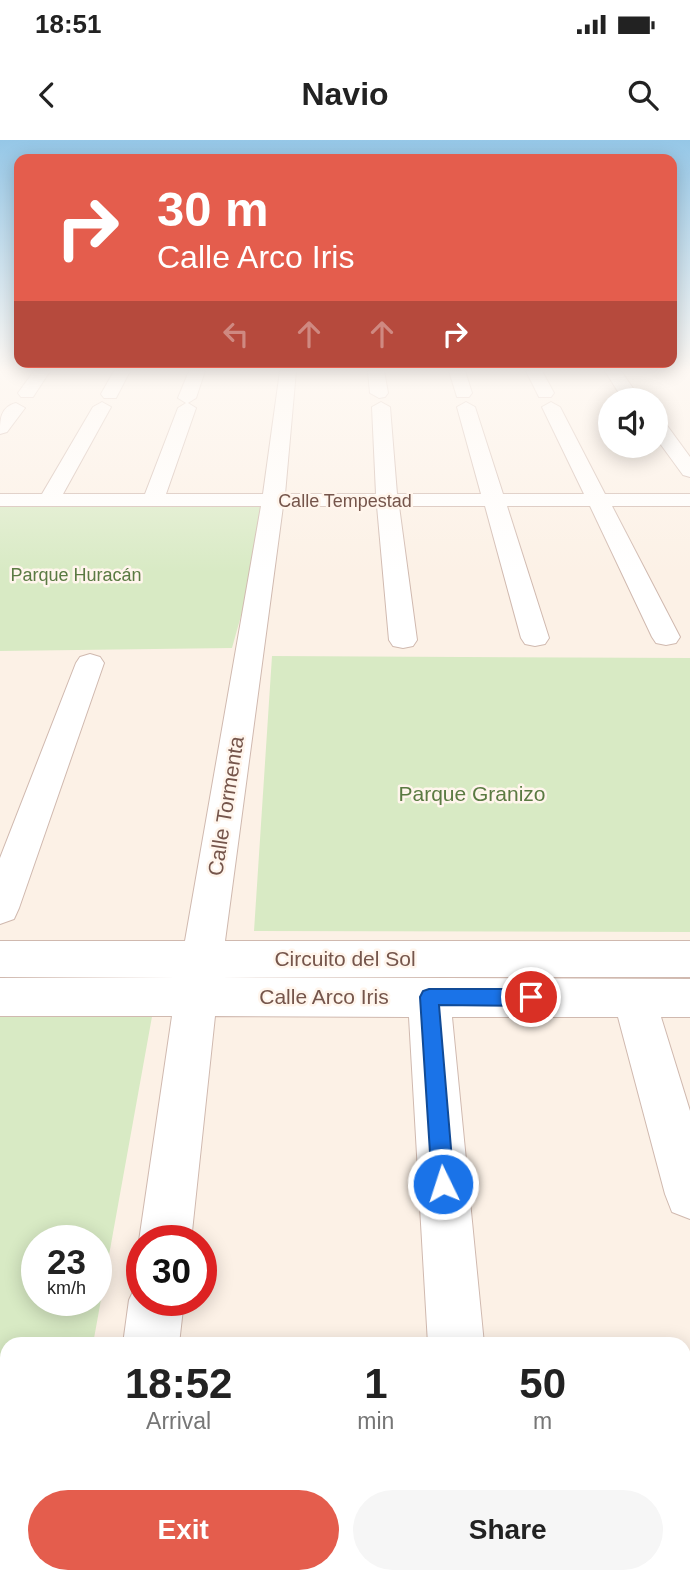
<!DOCTYPE html>
<html lang="en">
<head>
<meta charset="utf-8">
<style>
  :root { --surface:#fff; --page:#f6f6f6; --text:#222; --muted:#767676; --accent:#e45d4d }
  body { margin:0; font-family:Arial,sans-serif; background:var(--page); color:var(--text); height:100vh; display:flex; flex-direction:column; font-size:26px; white-space:nowrap }
  * { box-sizing:border-box; margin:0 }
  p { font-size:23px; color:var(--muted) }
  .icon { flex:none; width:38px; height:38px; fill:none; stroke:currentColor; stroke-width:2; stroke-linecap:round; stroke-linejoin:round }
  .map { position:relative; flex:1; overflow:hidden }
  .sheet { position:absolute; left:0px; top:1197px; width:691px; height:247px; display:flex; flex-direction:column; background:var(--surface); border-radius:21px 21px 0 0; box-shadow:0 4px 18px #0003 }
  .sheet>* { flex:none }
  .hud { position:absolute; left:14px; top:14px; width:663px; height:214px; border-radius:14px; box-shadow:0 4px 18px #0003; background:#e45d4d; color:#fff; overflow:hidden }
  .tools { position:absolute; left:598px; top:248px; display:grid; gap:14px }
  .tools a { display:grid; place-items:center; width:70px; height:70px; border-radius:50%; background:var(--surface); box-shadow:0 4px 18px #0003; font-size:35px }
  .speed { position:absolute; left:21px; top:1085px; display:flex; gap:14px; font-size:35px; font-weight:700; text-align:center }
  .speed>* { display:grid; place-content:center; width:91px; height:91px; border-radius:50%; background:var(--surface); box-shadow:0 4px 18px #0003; line-height:1 }
  .speed small { font-size:18px; font-weight:400 }
  .speed .limit { border:10px solid #d22; background:#fff; color:#111 }
  .pin { position:absolute; display:grid; place-items:center; width:60px; height:60px; color:#fff; margin:-30px; border:4px solid #fff; border-radius:50%; box-shadow:0 2px 7px #0007 }
  .me { position:absolute; width:77px; margin:-38px; rotate:356deg; stroke-linejoin:round; filter:drop-shadow(0 0 5px #0008) }
  .turn { display:flex; align-items:center; gap:24px; height:147px; padding:0 28px; font-size:32px }
  .turn .icon { width:91px; height:91px; stroke-width:2.5 }
  .turn b { display:block; font-size:49px; line-height:60px }
  .lanes { display:flex; align-items:center; height:66px; padding:0 28px; background:#0003; justify-content:center; gap:35px; direction:ltr }
  .lanes .off { opacity:.35 }
  .eta { display:flex; justify-content:space-evenly; align-items:center; height:119px; text-align:center }
  .eta b { font-size:42px; font-weight:800; line-height:49px }
  .cta { display:flex; gap:14px; margin-top:auto; padding:14px 28px }
  .cta a { flex:1; height:80px; border-radius:42px; background:var(--accent); color:#fff; font-size:28px; font-weight:800; line-height:80px; text-align:center }
  .cta a+a { background:var(--page); color:var(--text) }
  .status { display:flex; justify-content:space-between; align-items:center; height:49px; padding:0 35px; background:var(--surface); direction:ltr }
  .status svg { height:19px; fill:currentColor }
  header { display:flex; justify-content:space-between; align-items:center; height:91px; padding:0 28px; background:var(--surface); font-size:32px; font-weight:800 }
  .map>svg:first-child { display:block }
  .green { fill:#d8eac4; fill-rule:evenodd }
  .lines { fill:none; stroke-linecap:round; stroke-linejoin:round }
  .minor-casing { stroke:#d0b9af; stroke-width:2 }
  .minor { fill:#fff; fill-rule:evenodd }
  .route { fill:#1a73e8; stroke:#114b97; stroke-width:2 }
  .labels { text-anchor:middle; stroke-width:5; stroke-linejoin:round; paint-order:stroke }
  .far-street-label { font-size:18px; fill:#75554b; stroke:#fff5ec }
  .far-park-label { font-size:18px; fill:#5a7a42; stroke:#fff5ec }
  .park-label { font-size:21px; fill:#5a7a42; stroke:#fff5ec }
  .street-label { font-size:21px; fill:#75554b; stroke:#fff5ec }
</style>
</head>
<body>
<div class="status"><b>18:51</b><svg viewBox="0 0 49 12"><path d="M0 12V9h3v3zM5 12V6h3v6zM10 12V3h3v9zM15 12V0h3v12zM26 1h20v11H26zM47 4h2v5h-2z"/></svg></div>
<header><svg class="icon" aria-label="back" viewBox="0 0 24 24"><path d="M15 5l-7 7 7 7"/></svg>Navio<svg class="icon" aria-label="search" viewBox="0 0 24 24"><circle cx="10" cy="10" r="6"/><path d="M15 15l6 6"/></svg></header>
<div class="map">
<svg width="690" height="1443" viewBox="0 0 690 1443">
  <rect width="100%" height="100%" fill="#fcf1e6"/>
  <path class="green" d="M 0,360 L 273,361 L 232,508 L 0,511 Z
    M 272,516 L 690,518 L 690,792 L 254,791 Z
    M 153,871 L 93,1204 L 7,1204 L 7,1437 L 50,1437 L 49,1443 L 0,1443 L 0,873 ZM 37,1101 L 96,1101 L 96,1160 L 37,1160 Z"/>
  <g class="lines">
    <defs>
      <path id="minor" d="M 34,231 L 50,231 L 33,257 L 21,257 L 18,253 Z
        M 114,231 L 130,231 L 116,258 L 104,258 L 101,254 Z
        M 189,231 L 205,231 L 196,258 L 188,263 L 196,268 L 166,354 L 263,354 L 280,231 L 296,231 L 285,354 L 376,354 L 372,267 L 381,262 L 390,267 L 397,354 L 481,354 L 457,267 L 466,262 L 475,267 L 503,354 L 584,354 L 542,267 L 551,262 L 560,267 L 605,354 L 690,354 L 690,366 L 612,366 L 680,497 L 676,503 L 666,505 L 656,503 L 652,497 L 590,366 L 507,366 L 549,498 L 545,504 L 535,506 L 525,504 L 521,498 L 485,366 L 399,366 L 417,500 L 413,506 L 403,508 L 393,506 L 389,500 L 377,366 L 283,366 L 225,801 L 690,801 L 690,837 L 220,837 L 690,839 L 690,877 L 661,877 L 690,971 L 690,1079 L 672,1072 L 665,1054 L 618,877 L 452,877 L 484,1204 L 428,1204 L 409,877 L 215,876 L 191,1101 L 142,1101 L 142,1108 L 139,1101 L 172,876 L 0,876 L 0,838 L 178,838 L 0,837 L 0,801 L 185,801 L 261,366 L 0,366 L 0,354 L 42,354 L 93,267 L 102,262 L 111,267 L 63,354 L 145,354 L 178,268 L 186,263 L 178,258 Z
        M 368,231 L 384,231 L 388,253 L 385,257 L 379,258 L 370,253 Z
        M 449,231 L 465,231 L 472,253 L 469,257 L 457,257 Z
        M 526,231 L 542,231 L 554,253 L 551,257 L 539,257 Z
        M 605,231 L 621,231 L 637,254 L 634,258 L 622,258 Z
        M 16,263 L 25,268 L 7,292 L 0,294 C 0,280 0,267 16,263 Z
        M 656,279 L 663,280 L 690,317 L 690,337 L 683,335 L 656,298 Z
        M 90,514 L 100,517 L 104,523 L 19,768 L 14,779 L 0,784 L 0,718 L 76,523 L 80,517 Z
        M 142,1139 L 142,1160 L 184,1160 L 179,1204 L 123,1204 L 129,1160 L 138,1141 Z
        M 88,1437 L 154,1437 L 153,1443 L 87,1443 Z
        M 440,1437 L 506,1437 L 507,1443 L 441,1443 Z"/>
    </defs>
    <use href="#minor" class="minor-casing"/>
    <use href="#minor" class="minor"/>
  </g>
  <linearGradient id="sky" x2="0" y2="1"><stop stop-color="#95c7e7"/><stop offset="0.53" stop-color="#fef9f4"/><stop offset="1" stop-color="#fef9f4" stop-opacity="0"/></linearGradient>
  <rect width="690" height="433" fill="url(#sky)"/>
  <path class="route" d="M 429,849 L 531,849 L 538,851 L 541,857 L 538,863 L 531,866 L 439,865 L 454,1044 L 451,1052 L 443,1055 L 436,1052 L 432,1044 L 420,857 L 423,851 Z"/>
  <g class="labels">
    <g class="far-street-label">
      <text x="345" y="367">Calle Tempestad</text>
    </g>
    <g class="far-park-label">
      <text x="76" y="441">Parque Huracán</text>
    </g>
    <g class="park-label">
      <text x="472" y="661">Parque Granizo</text>
    </g>
    <g class="street-label">
      <text transform="translate(226 666) rotate(-81)" y="7">Calle Tormenta</text>
      <text x="345" y="826">Circuito del Sol</text>
      <text x="324" y="864">Calle Arco Iris</text>
    </g>
  </g>
</svg>
<div class="tools">
<a><svg class="icon" aria-label="sound" viewBox="0 0 24 24"><path d="M4 9h4l5-4v14l-5-4H4zM17 9q2 3 0 6"/></svg></a>
</div>
<div class="speed"><div>23<small>km/h</small></div><div class="limit">30</div></div>
<div class="pin" style="left:531px;top:857px;background:#d93025"><svg class="icon" aria-label="arrive" viewBox="0 0 24 24"><path d="M6 21V4h12l-3 4 3 4H6"/></svg></div>
<svg class="me" style="left:443px;top:1044px" viewBox="-20 -20 40 40"><circle r="17" fill="#1a73e8" stroke="#fff" stroke-width="3"/><path d="M0-11L8 9 0 5-8 9z" fill="#fff"/></svg>
<div class="hud">
<div class="turn"><svg class="icon" aria-label="right" viewBox="0 0 24 24"><path d="M7 20v-9h11M14 6l5 5-5 5"/></svg><div><b>30 m</b>Calle Arco Iris</div></div>
<div class="lanes"><svg class="icon off" aria-label="left" viewBox="0 0 24 24"><path d="M17 20v-9H6M10 6l-5 5 5 5"/></svg><svg class="icon off" aria-label="ahead" viewBox="0 0 24 24"><path d="M12 20V5M6 11l6-6 6 6"/></svg><svg class="icon off" aria-label="ahead" viewBox="0 0 24 24"><path d="M12 20V5M6 11l6-6 6 6"/></svg><svg class="icon" aria-label="right" viewBox="0 0 24 24"><path d="M7 20v-9h11M14 6l5 5-5 5"/></svg></div>
</div>
<section class="sheet">
<div class="eta">
<div><b>18:52</b><p>Arrival</p></div>
<div><b>1</b><p>min</p></div>
<div><b>50</b><p>m</p></div>
</div>
<div class="cta"><a>Exit</a><a>Share</a></div>
</section>
</div>
</body>
</html>
